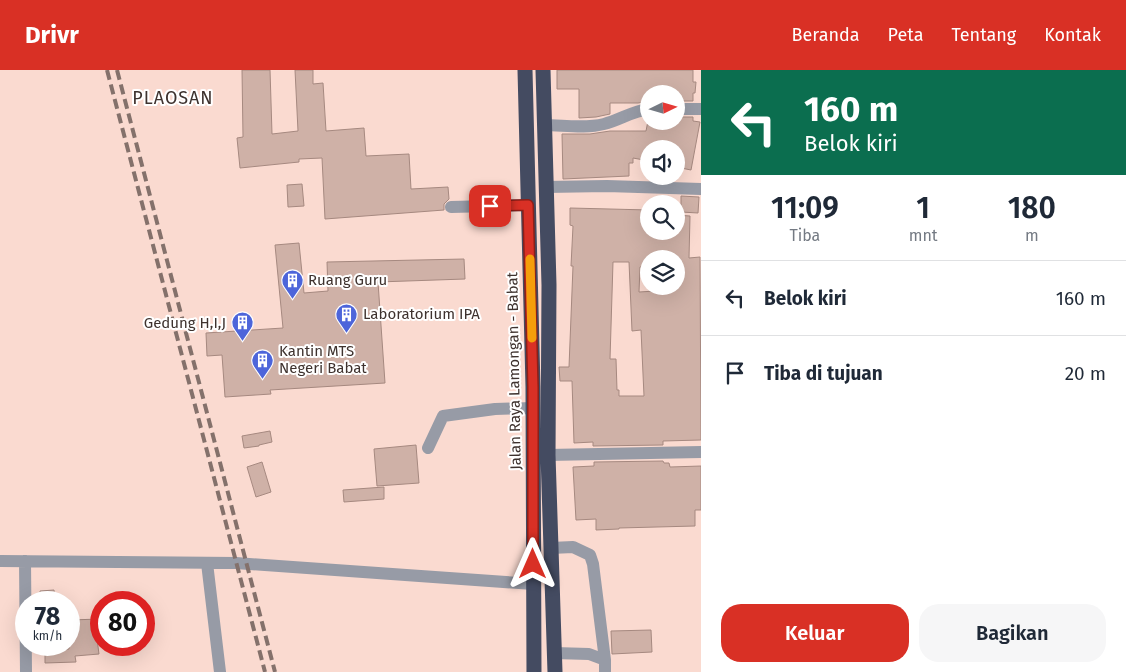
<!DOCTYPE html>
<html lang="id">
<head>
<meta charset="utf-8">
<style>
  :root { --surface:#fff; --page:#f6f6f7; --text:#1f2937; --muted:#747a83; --line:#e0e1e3; --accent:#d93025 }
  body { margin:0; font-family:"Fira Sans",sans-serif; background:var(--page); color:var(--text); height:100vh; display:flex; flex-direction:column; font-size:19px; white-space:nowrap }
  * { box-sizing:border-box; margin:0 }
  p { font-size:16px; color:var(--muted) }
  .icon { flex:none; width:28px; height:28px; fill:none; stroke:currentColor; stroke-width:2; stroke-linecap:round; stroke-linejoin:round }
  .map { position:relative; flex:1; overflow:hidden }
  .side { display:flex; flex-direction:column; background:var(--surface); width:425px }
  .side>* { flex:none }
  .guide { background:#0b6e4f; color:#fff; overflow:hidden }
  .needle { width:32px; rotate:85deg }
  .buttons { position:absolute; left:640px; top:15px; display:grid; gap:10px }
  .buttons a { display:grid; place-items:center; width:45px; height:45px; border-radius:50%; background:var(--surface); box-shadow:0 5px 20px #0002; font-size:25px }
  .speed { position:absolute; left:15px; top:521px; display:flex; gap:10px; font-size:25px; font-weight:700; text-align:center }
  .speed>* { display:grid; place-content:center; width:65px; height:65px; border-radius:50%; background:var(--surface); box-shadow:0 5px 20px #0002; line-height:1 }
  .speed small { font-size:12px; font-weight:400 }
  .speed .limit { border:8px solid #d22; background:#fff; color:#111 }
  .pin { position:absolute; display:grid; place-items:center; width:42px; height:42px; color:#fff; margin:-21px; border-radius:10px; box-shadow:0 2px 8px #0006 }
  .me { position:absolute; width:55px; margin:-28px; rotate:0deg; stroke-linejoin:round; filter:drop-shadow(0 0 4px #0008) }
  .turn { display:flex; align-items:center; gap:18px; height:105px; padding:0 20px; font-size:22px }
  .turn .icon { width:65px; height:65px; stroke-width:2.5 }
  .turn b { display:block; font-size:35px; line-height:42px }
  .eta { display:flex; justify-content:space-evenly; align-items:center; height:85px; text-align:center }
  .eta b { font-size:30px; font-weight:600; line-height:35px }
  .action { display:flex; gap:10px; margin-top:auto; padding:10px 20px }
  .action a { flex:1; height:58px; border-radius:20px; background:var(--accent); color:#fff; font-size:20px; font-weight:600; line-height:58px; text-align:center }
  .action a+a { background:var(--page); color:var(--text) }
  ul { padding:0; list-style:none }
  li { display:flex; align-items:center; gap:15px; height:75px; padding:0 20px; border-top:1px solid var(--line) }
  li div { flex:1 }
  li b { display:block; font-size:19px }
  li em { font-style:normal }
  header { display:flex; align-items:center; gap:30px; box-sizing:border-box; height:70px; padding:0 25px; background:var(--accent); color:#fff }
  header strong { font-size:24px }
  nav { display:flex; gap:28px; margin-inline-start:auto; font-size:18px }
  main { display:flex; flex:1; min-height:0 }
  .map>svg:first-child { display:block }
  .building { fill:#cfb1a7; stroke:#a68980; fill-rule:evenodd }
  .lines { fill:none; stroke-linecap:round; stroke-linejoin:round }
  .minor { stroke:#979ba6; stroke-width:12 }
  .highway { stroke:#444b61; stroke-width:15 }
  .rail { stroke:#84716b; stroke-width:4; stroke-dasharray:10 5; stroke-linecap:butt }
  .route-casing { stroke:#8d1f18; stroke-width:12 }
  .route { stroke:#d93025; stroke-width:9 }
  .slow { stroke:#f59e0b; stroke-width:9 }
  .labels { text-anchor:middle; stroke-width:4; stroke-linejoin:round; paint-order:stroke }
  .poi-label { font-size:15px; fill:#3e322e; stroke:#fff; text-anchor:start }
  .street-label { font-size:15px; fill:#3e322e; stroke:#fff }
  .quarter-label { font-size:18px; letter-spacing:1px; fill:#3e322e; stroke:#fff }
</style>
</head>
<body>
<header>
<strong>Drivr</strong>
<nav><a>Beranda</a><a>Peta</a><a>Tentang</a><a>Kontak</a></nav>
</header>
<main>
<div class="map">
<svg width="701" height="602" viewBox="0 0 701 602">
  <rect width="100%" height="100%" fill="#fadad0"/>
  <path class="building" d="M 242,0 L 270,0 L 272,64 L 298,61 L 295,0 L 313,0 L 313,14 L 323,13 L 326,61 L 364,58 L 366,86 L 409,84 L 411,119 L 448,117 L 449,129 L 444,134 L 444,140 L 325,149 L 322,88 L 299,89 L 299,92 L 240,98 L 237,68 L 243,67 Z
    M 557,0 L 693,0 L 693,12 L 696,12 L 695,23 L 693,23 L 693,31 L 676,31 L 676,24 L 649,24 L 649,31 L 638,33 L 610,33 L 610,44 L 596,47 L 579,48 L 579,19 L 557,19 Z
    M 676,47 L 693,47 L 693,51 L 700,52 L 691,100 L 676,97 L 676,79 L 649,79 L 649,91 L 633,88 L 633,93 L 629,93 L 629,106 L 563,109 L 562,64 L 590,64 L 610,61 L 646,61 L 648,51 L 676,51 Z
    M 302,114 L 304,136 L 288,137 L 287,115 Z
    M 681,126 L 699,127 L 698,143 L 681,142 Z
    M 570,138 L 649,140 L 649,161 L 676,161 L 676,145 L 690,146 L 689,188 L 700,187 L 701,370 L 663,371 L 663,375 L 593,376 L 593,372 L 574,373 L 572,311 L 560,311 L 559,297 L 569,297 L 573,196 L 571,196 L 573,156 L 570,155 ZM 649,189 L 676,189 L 676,216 L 672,216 L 672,220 L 639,222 L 640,197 L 649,197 ZM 613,192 L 629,192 L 632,261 L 641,260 L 644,326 L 619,326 L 619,320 L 617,320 L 616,289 L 610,289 Z
    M 299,173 L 304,223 L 328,221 L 327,192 L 464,189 L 465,209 L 378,212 L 385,313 L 270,320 L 271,324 L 225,327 L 222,285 L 207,286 L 206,263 L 283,258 L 275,175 Z
    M 270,361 L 272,372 L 259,375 L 259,376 L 244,378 L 242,366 Z
    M 416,375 L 419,413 L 377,416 L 374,379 Z
    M 663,391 L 664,393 L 669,393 L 670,397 L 701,396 L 701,440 L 695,440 L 695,456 L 619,458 L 619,459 L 596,460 L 596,449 L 576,450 L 573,397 L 594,396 L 594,392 Z
    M 262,392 L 271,422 L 256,427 L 247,397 Z
    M 384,417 L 384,429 L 344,432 L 343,420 Z
    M 54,520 L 55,532 L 41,532 L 40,521 Z
    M 101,549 L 101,569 L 97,569 L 99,584 L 75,586 L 76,592 L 45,593 L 45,580 L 69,579 L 69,550 Z
    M 651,560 L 652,582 L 612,584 L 611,561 Z"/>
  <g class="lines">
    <path class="minor" d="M 676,39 L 701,39
      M 544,55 C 563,55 585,59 604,54 C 620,50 632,41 649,39
      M 546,117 L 607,116 L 701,119
      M 451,137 L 529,135
      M 428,378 L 443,346 L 495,339 L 533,338
      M 548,385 L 701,382
      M 551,478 L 573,477 L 590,485 L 593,494 L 605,590
      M 0,491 L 236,493 L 533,514
      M 25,491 L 26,602
      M 207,493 L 220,602
      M 554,583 L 589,584 L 605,590 L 605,602"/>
    <path class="highway" d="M 525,0 L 533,317 L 534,602
      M 543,0 L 549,215 L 548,385 L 555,602"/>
    <path class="rail" d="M 107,0 L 265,602
      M 117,0 L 275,602"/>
  </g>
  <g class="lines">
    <defs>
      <path id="route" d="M 490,136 L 528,135 L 533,317 L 533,494"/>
    </defs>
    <use href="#route" class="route-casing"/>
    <use href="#route" class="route"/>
    <path class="slow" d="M 530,189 L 532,268"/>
  </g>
  <defs>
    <symbol id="building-pin" viewBox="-11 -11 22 30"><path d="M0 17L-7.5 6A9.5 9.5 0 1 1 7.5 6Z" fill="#4d65da" stroke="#fff"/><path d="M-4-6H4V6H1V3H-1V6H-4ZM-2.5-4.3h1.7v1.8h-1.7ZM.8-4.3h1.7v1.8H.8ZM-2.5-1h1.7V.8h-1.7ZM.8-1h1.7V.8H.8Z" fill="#fff"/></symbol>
  </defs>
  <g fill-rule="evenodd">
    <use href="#building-pin" x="280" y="198" width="25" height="34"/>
    <use href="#building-pin" x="334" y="232" width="25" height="34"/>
    <use href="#building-pin" x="230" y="240" width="25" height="34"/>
    <use href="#building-pin" x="250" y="278" width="25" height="34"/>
  </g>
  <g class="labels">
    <g class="poi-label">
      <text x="308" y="215">Ruang Guru</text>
      <text x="363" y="249">Laboratorium IPA</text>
      <text x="226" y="258" text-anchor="end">Gedung H,I,J</text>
      <text x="279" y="286">Kantin MTS<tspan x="279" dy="17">Negeri Babat</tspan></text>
    </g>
    <g class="street-label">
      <text transform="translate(514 301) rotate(-91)" y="5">Jalan Raya Lamongan - Babat</text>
    </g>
    <g class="quarter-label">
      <text x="173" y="34">PLAOSAN</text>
    </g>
  </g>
</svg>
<div class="buttons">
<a><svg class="needle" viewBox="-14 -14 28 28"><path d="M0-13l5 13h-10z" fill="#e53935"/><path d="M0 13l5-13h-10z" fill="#747a83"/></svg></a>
<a><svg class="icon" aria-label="sound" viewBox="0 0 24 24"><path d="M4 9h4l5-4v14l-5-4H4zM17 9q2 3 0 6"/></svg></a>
<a><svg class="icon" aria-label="search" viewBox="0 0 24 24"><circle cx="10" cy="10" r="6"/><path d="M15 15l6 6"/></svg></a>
<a><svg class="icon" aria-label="layers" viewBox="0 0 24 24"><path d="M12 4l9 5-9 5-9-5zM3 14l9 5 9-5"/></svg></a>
</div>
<div class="speed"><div>78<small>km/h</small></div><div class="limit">80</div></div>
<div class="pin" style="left:490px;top:136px;background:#d93025"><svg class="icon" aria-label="arrive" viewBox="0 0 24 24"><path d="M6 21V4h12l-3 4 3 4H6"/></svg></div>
<svg class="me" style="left:533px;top:494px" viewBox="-20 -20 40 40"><path d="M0-17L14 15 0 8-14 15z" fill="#d93025" stroke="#fff" stroke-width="4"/></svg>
</div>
<section class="side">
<div class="guide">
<div class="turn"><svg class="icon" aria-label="left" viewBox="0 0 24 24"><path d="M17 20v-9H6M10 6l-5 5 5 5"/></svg><div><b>160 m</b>Belok kiri</div></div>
</div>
<div class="eta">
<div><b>11:09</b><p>Tiba</p></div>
<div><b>1</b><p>mnt</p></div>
<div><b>180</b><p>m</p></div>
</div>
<ul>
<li><svg class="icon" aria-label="left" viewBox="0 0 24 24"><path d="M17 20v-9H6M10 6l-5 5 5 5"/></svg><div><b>Belok kiri</b></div><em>160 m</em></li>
<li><svg class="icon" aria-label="arrive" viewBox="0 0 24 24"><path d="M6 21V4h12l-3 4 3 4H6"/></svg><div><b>Tiba di tujuan</b></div><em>20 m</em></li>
</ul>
<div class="action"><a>Keluar</a><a>Bagikan</a></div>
</section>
</main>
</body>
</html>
